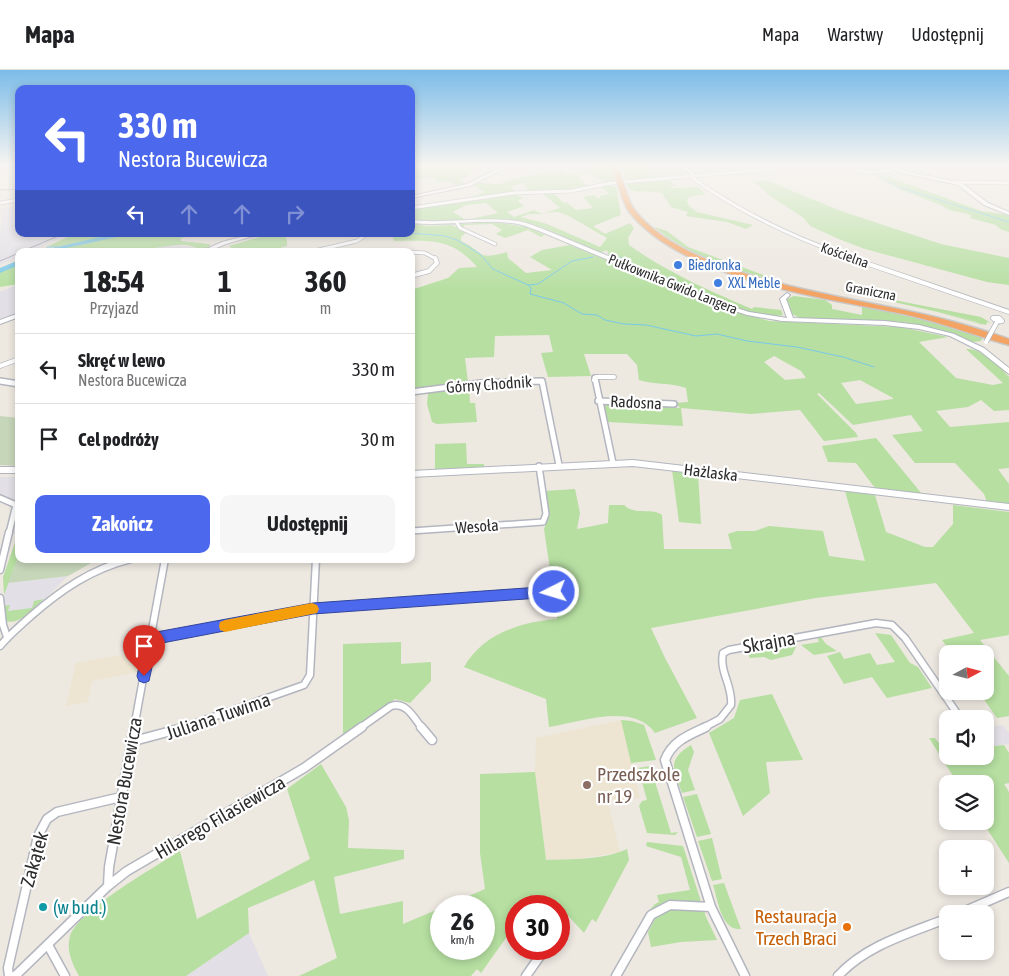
<!DOCTYPE html>
<html lang="pl">
<head>
<meta charset="utf-8">
<style>
  :root { --surface:#fff; --page:#f6f6f6; --text:#202124; --muted:#757577; --line:#e0e0e0; --accent:#4c69ee }
  body { margin:0; font-family:"Asap Condensed",sans-serif; background:var(--page); color:var(--text); height:100vh; display:flex; flex-direction:column; font-size:19px; white-space:nowrap }
  * { box-sizing:border-box; margin:0 }
  p { font-size:16px; color:var(--muted) }
  .icon { flex:none; width:28px; height:28px; fill:none; stroke:currentColor; stroke-width:2; stroke-linecap:round; stroke-linejoin:round }
  .map { position:relative; flex:1; overflow:hidden }
  .drawer { position:absolute; left:15px; top:178px; width:400px; height:315px; display:flex; flex-direction:column; background:var(--surface); border-radius:10px; box-shadow:0 2px 8px #0003 }
  .drawer>* { flex:none }
  .hud { position:absolute; left:15px; top:15px; width:400px; height:152px; border-radius:10px; box-shadow:0 2px 8px #0003; background:#4c69ee; color:#fff; overflow:hidden }
  .needle { width:32px; rotate:83deg }
  .tools { position:absolute; left:939px; top:575px; display:grid; gap:10px }
  .tools a { display:grid; place-items:center; width:55px; height:55px; border-radius:10px; background:var(--surface); box-shadow:0 2px 8px #0003; font-size:25px }
  .speed { position:absolute; left:430px; top:825px; display:flex; gap:10px; font-size:25px; font-weight:700; text-align:center }
  .speed>* { display:grid; place-content:center; width:65px; height:65px; border-radius:50%; background:var(--surface); box-shadow:0 2px 8px #0003; line-height:1 }
  .speed small { font-size:12px; font-weight:400 }
  .speed .limit { border:8px solid #d22; background:#fff; color:#111 }
  .pin { position:absolute; display:grid; place-items:center; width:42px; height:42px; color:#fff; margin:-51px -21px; border-radius:50% 50% 50% 0; rotate:-45deg; box-shadow:0 0 5px #0007 }
  .pin .icon { rotate:45deg }
  .me { position:absolute; width:55px; margin:-28px; rotate:265deg; stroke-linejoin:round; filter:drop-shadow(0 0 4px #0008) }
  .turn { display:flex; align-items:center; gap:18px; height:105px; padding:0 20px; font-size:22px }
  .turn .icon { width:65px; height:65px; stroke-width:2.5 }
  .turn b { display:block; font-size:35px; line-height:42px }
  .lanes { display:flex; align-items:center; height:48px; padding:0 20px; background:#0003; justify-content:center; gap:25px; direction:ltr }
  .lanes .off { opacity:.35 }
  .eta { display:flex; justify-content:space-evenly; align-items:center; height:85px; text-align:center }
  .eta b { font-size:30px; font-weight:700; line-height:35px }
  .primary-button { display:flex; gap:10px; margin-top:auto; padding:10px 20px }
  .primary-button a { flex:1; height:58px; border-radius:10px; background:var(--accent); color:#fff; font-size:20px; font-weight:700; line-height:58px; text-align:center }
  .primary-button a+a { background:var(--page); color:var(--text) }
  ul { padding:0; list-style:none }
  li { display:flex; align-items:center; gap:15px; height:70px; padding:0 20px; border-top:1px solid var(--line) }
  li div { flex:1 }
  li b { display:block; font-size:19px }
  li em { font-style:normal }
  header { display:flex; align-items:center; gap:30px; box-sizing:border-box; height:70px; padding:0 25px; background:var(--surface); border-bottom:1px solid var(--line) }
  header strong { font-size:24px }
  nav { display:flex; gap:28px; margin-inline-start:auto; font-size:18px }
  .map>svg:first-child { display:block }
  .industrial { fill:#e2e0e6 }
  .education { fill:#ede4d1 }
  .green { fill:#b6dfa1; fill-rule:evenodd }
  .cemetery { fill:#c6d6b9 }
  .lines { fill:none; stroke-linecap:round; stroke-linejoin:round }
  .stream { stroke:#7bc9e7; stroke-width:1 }
  .river { fill:#7bc9e7; fill-rule:evenodd }
  .street-far4-casing { stroke:#b3b6bf; stroke-width:4.5 }
  .street-far3-casing { stroke:#b3b6bf; stroke-width:5.5 }
  .street-far2-casing { stroke:#b3b6bf; stroke-width:8 }
  .street-far1-casing { stroke:#b3b6bf; stroke-width:9 }
  .street-casing { stroke:#b3b6bf; stroke-width:11 }
  .secondary-casing { stroke:#b3b6bf; stroke-width:2 }
  .highway-casing { stroke:#c8c8c8; stroke-width:3 }
  .street-far4 { stroke:#fff; stroke-width:3 }
  .street-far3 { stroke:#fff; stroke-width:4 }
  .street-far2 { stroke:#fff; stroke-width:5 }
  .street-far1 { stroke:#fff; stroke-width:6 }
  .street { stroke:#fff; stroke-width:8 }
  .secondary { fill:#fff; fill-rule:evenodd }
  .highway { fill:#f3a465; fill-rule:evenodd }
  .rail { stroke:#a3a5b5; stroke-width:1 }
  .street-bridge-casing { stroke:#b3b6bf; stroke-width:5.5; stroke-linecap:butt }
  .highway-bridge-casing { stroke:#c8c8c8; stroke-width:8; stroke-linecap:butt }
  .street-bridge { stroke:#fff; stroke-width:4 }
  .highway-bridge { stroke:#f3a465; stroke-width:6 }
  .route { fill:#4c69ee; stroke:#31449b }
  .slow { fill:#f59e0b }
  .shop-dot { fill:#3f7fe0; stroke:#fff; stroke-width:2 }
  .education-dot { fill:#8d6e63; stroke:#fff; stroke-width:2 }
  .culture-dot { fill:#0f9aa8; stroke:#fff; stroke-width:2 }
  .food-dot { fill:#e8710a; stroke:#fff; stroke-width:2 }
  .labels { text-anchor:middle; stroke-width:4.5; stroke-linejoin:round; paint-order:stroke }
  .far-street-label { font-size:14px; fill:#2d2d2d; stroke:#fff }
  .far-shop-label { font-size:14px; fill:#366cbe; stroke:#fff; text-anchor:start }
  .street-label { font-size:16px; fill:#2d2d2d; stroke:#fff }
  .near-street-label { font-size:19px; fill:#2d2d2d; stroke:#fff }
  .near-education-label { font-size:19px; fill:#785e54; stroke:#fff; text-anchor:start }
  .near-culture-label { font-size:19px; fill:#0d838f; stroke:#fff; text-anchor:start }
  .near-food-label { font-size:19px; fill:#c56008; stroke:#fff; text-anchor:end }
</style>
</head>
<body>
<header>
<strong>Mapa</strong>
<nav><a>Mapa</a><a>Warstwy</a><a>Udostępnij</a></nav>
</header>
<div class="map">
<svg width="1009" height="906" viewBox="0 0 1009 906">
  <rect width="100%" height="100%" fill="#ede8e0"/>
  <path class="industrial" d="M 19,132 L 19,164 L 71,164 L 31,181 L 19,181 L 19,187 L 0,195 L 0,162 L 2,151 L 0,139 L 18,136 Z
    M 177,175 L 198,178 L 191,181 L 130,181 Z
    M 19,214 L 19,242 L 0,249 L 0,222 Z
    M 0,407 L 19,407 L 18,464 L 12,465 L 18,435 L 13,430 L 0,426 Z
    M 68,506 L 34,540 L 6,544 L 4,525 L 8,513 Z
    M 1003,655 L 1009,663 L 1009,674 L 985,677 L 985,658 Z
    M 249,863 L 268,906 L 186,906 Z"/>
  <path class="education" d="M 142,581 L 138,602 L 92,611 L 88,632 L 66,636 L 76,593 Z
    M 621,650 L 631,693 L 633,693 L 635,698 L 633,699 L 640,728 L 608,732 L 620,782 L 575,789 L 546,790 L 535,702 L 536,668 Z"/>
  <path class="green" d="M 411,94 L 470,94 L 480,98 L 467,103 L 471,105 L 459,110 L 466,114 L 457,116 L 449,111 L 438,113 L 432,107 L 411,110 Z
    M 598,94 L 610,94 L 615,111 L 604,112 L 589,103 L 578,106 L 588,117 L 566,121 L 528,121 L 524,113 L 511,116 L 515,122 L 471,130 L 469,128 L 485,122 L 473,115 L 479,113 L 499,114 L 517,108 L 560,100 L 568,105 L 599,96 Z
    M 622,94 L 652,94 L 644,96 L 660,109 L 626,111 Z
    M 871,103 L 881,104 L 981,141 L 1009,145 L 1009,162 L 1000,159 L 996,155 L 970,148 L 971,145 C 962,141 950,143 943,136 L 902,120 Z
    M 669,110 L 676,116 L 671,116 L 671,118 L 698,117 L 705,124 L 689,127 L 687,130 L 689,136 L 697,142 L 753,155 L 746,159 L 727,152 L 686,146 L 688,142 L 671,137 L 662,123 C 650,120 637,124 628,118 L 627,114 Z
    M 766,110 L 841,141 L 941,174 L 1009,188 L 1009,215 L 987,212 L 865,179 L 841,170 L 810,156 L 804,148 L 770,126 L 755,112 Z
    M 612,115 L 616,117 L 621,145 L 593,156 L 605,164 L 630,153 L 634,158 L 628,168 L 629,175 C 667,202 709,221 752,239 L 754,237 L 781,240 L 783,245 C 748,253 645,202 609,187 L 607,180 L 599,183 C 576,173 540,153 516,151 C 481,148 447,154 411,150 L 411,140 L 422,136 L 483,130 L 514,124 L 523,128 L 518,131 L 524,136 L 507,142 L 514,147 L 534,140 L 541,144 L 560,138 L 543,124 L 553,123 L 564,133 L 566,132 L 576,140 L 593,138 L 583,127 L 594,125 L 599,129 L 600,126 L 610,124 L 600,116 ZM 486,133 L 498,143 L 466,150 L 453,142 L 466,135 ZM 557,142 L 567,145 L 607,168 L 600,177 L 547,154 L 521,147 L 529,144 Z
    M 495,152 L 527,157 L 545,165 L 541,167 L 528,160 L 505,168 L 496,164 L 502,160 L 492,154 L 465,155 L 462,158 L 461,156 L 461,154 Z
    M 411,154 L 429,156 L 452,155 L 467,162 L 461,167 L 461,171 C 485,182 475,191 507,182 L 508,188 L 526,203 L 552,200 L 530,187 L 542,180 L 570,175 L 721,237 L 769,251 L 900,257 L 948,267 L 919,272 L 956,308 L 993,315 L 1003,313 L 966,279 C 982,278 999,295 1009,307 L 1009,340 L 994,341 L 981,330 L 968,337 L 936,341 L 950,357 L 1009,352 L 1009,398 L 998,399 L 1009,414 L 1009,435 L 987,432 L 984,424 L 955,393 L 915,393 L 892,365 L 923,361 L 911,345 L 853,355 L 819,323 L 817,324 L 856,363 L 858,367 L 824,371 L 800,340 L 751,344 L 681,338 L 683,356 L 607,352 L 602,333 L 680,338 L 676,333 L 688,332 L 686,318 C 670,312 654,315 639,310 L 637,295 L 627,284 L 584,284 L 591,306 L 548,307 L 541,283 L 553,282 L 549,265 L 495,266 L 494,287 L 465,288 L 468,312 L 411,319 L 411,220 L 448,208 L 459,198 L 477,197 C 451,167 430,171 394,171 L 392,164 L 411,164 ZM 774,286 L 801,301 L 806,308 L 785,310 L 764,292 ZM 860,310 L 893,328 L 893,329 L 856,334 L 841,313 Z
    M 654,157 L 667,161 L 688,177 L 777,210 C 771,210 762,207 755,205 C 719,195 683,181 654,157 Z
    M 75,164 L 121,164 L 56,177 L 48,176 Z
    M 133,164 L 169,166 L 206,164 L 181,168 L 181,171 L 210,174 L 209,178 L 201,181 L 191,181 L 197,178 L 187,175 L 177,175 L 130,181 L 47,181 L 81,173 Z
    M 270,164 L 283,164 L 287,170 L 287,176 C 270,181 243,188 229,176 Z
    M 19,194 L 19,214 L 0,217 L 0,202 Z
    M 837,219 L 981,247 L 991,253 L 987,252 L 986,255 L 927,238 L 977,252 L 984,255 L 938,242 Z
    M 794,226 L 825,230 L 832,235 L 832,239 L 862,245 L 862,236 L 944,253 L 984,264 L 981,271 L 973,272 L 921,255 L 902,252 L 802,249 L 792,244 L 787,229 Z
    M 469,316 L 470,333 L 475,333 L 477,352 L 437,354 L 432,352 L 427,334 L 428,324 L 425,322 Z
    M 876,368 L 922,424 L 875,418 L 856,393 L 828,392 L 822,376 Z
    M 466,373 L 467,394 L 484,394 L 484,397 L 435,399 L 435,374 Z
    M 672,400 L 698,403 L 701,454 L 679,452 Z
    M 575,419 L 580,443 L 577,459 L 608,453 L 609,435 L 624,435 C 635,446 651,437 662,445 L 664,479 L 732,479 L 728,464 L 737,461 L 755,461 L 769,456 L 823,461 L 829,486 L 865,491 L 845,421 L 875,425 L 886,462 L 925,477 L 933,477 L 953,454 L 953,435 L 1009,442 L 1009,565 L 980,570 L 1009,606 L 1009,646 L 997,648 L 978,621 L 985,621 L 985,584 L 952,584 L 942,570 L 974,563 L 936,513 L 816,528 L 651,558 L 665,588 L 697,648 L 655,663 C 634,632 580,652 549,657 L 546,629 L 464,597 C 483,564 520,552 557,549 L 554,529 L 549,526 L 548,518 L 552,513 L 544,459 L 548,448 L 545,421 Z
    M 18,464 L 19,485 L 4,525 L 3,507 Z
    M 44,529 C 32,539 22,555 5,551 L 4,536 L 10,535 L 8,541 L 32,538 L 34,531 Z
    M 875,563 L 891,565 L 910,593 L 918,597 L 932,618 L 887,628 L 872,607 L 844,614 L 827,586 L 840,582 L 844,589 L 870,583 L 877,595 L 895,592 Z
    M 820,566 L 826,574 L 837,581 L 814,585 L 801,575 L 819,572 L 817,567 Z
    M 401,572 L 401,594 L 431,592 L 431,611 L 410,633 L 395,629 L 343,666 L 343,574 Z
    M 797,575 L 792,585 L 771,590 L 764,587 L 750,588 L 746,581 L 761,581 Z
    M 772,624 L 803,690 L 766,692 L 770,723 L 743,746 L 709,663 L 734,648 L 740,630 Z
    M 621,650 L 632,651 L 644,655 L 656,690 L 631,693 Z
    M 929,668 L 935,668 L 945,681 L 947,681 L 948,686 L 985,686 L 985,677 L 1004,675 L 1009,683 L 1009,713 L 1004,714 L 1009,722 L 1009,793 L 982,751 L 985,751 L 985,714 L 958,714 Z
    M 691,675 L 694,682 L 688,700 L 695,720 L 682,723 C 674,700 666,690 691,675 Z
    M 321,694 L 346,737 L 349,750 L 348,778 L 404,780 L 404,789 L 334,807 L 340,844 L 403,831 L 403,854 L 441,838 L 441,879 L 484,879 L 484,836 L 445,836 L 485,819 L 480,783 L 480,704 L 535,702 L 546,790 C 571,789 604,790 627,779 L 629,790 L 596,852 L 592,849 L 584,863 L 559,836 L 516,836 L 516,860 L 513,858 L 481,903 L 477,899 L 471,906 L 299,906 L 337,888 L 314,810 L 248,838 L 249,863 L 186,906 L 79,906 C 72,893 66,880 70,866 C 79,840 155,797 180,781 L 197,849 L 310,789 L 287,719 Z
    M 650,696 L 671,763 L 678,762 L 675,765 L 647,763 L 639,736 L 642,731 L 647,730 L 638,698 Z
    M 697,724 L 711,764 L 697,767 L 683,727 Z
    M 712,768 L 722,809 L 712,811 L 698,771 Z
    M 647,772 L 683,776 L 706,847 L 717,870 L 681,872 L 651,877 L 648,862 L 655,849 L 648,842 L 655,834 L 659,832 L 657,825 L 690,820 L 681,787 L 646,776 Z
    M 724,813 L 741,859 C 721,861 718,830 713,815 Z"/>
  <path class="cemetery" d="M 652,94 L 679,94 L 693,106 L 660,109 L 644,96 Z
    M 0,346 L 19,348 L 19,396 L 0,395 Z
    M 19,485 L 19,489 L 94,489 L 93,492 L 68,506 L 8,513 Z"/>
  <g class="lines">
    <path class="stream" d="M 849,94 L 869,101
      M 873,103 L 895,116 L 1009,152
      M 411,163 L 445,166 L 457,170 L 480,184 L 493,199 L 528,215 L 531,218 L 530,224 L 564,233 L 582,244 L 597,245 L 605,250 L 624,254 L 646,255 L 696,266 L 717,264 L 747,271 L 797,277 L 843,287 L 874,297
      M 47,177 L 57,177
      M 611,186 L 622,188 L 645,200 L 684,214
      M 528,215 L 538,214 L 572,191 L 593,187"/>
    <path class="river" d="M 113,164 L 131,164 L 52,181 L 40,181 Z
      M 145,164 L 182,164 L 178,166 L 149,166 Z
      M 19,190 L 19,195 L 0,203 L 0,198 Z"/>
    <defs>
      <path id="street-far4" d="M 681,94 L 695,106
        M 844,94 C 860,104 877,104 895,99
        M 691,107 C 741,143 796,169 855,189
        M 954,112 L 1009,113
        M 0,133 L 19,130
        M 411,138 L 514,123 L 571,121 L 612,113 L 774,99
        M 457,153 L 460,158 L 495,174
        M 293,164 L 297,164
        M 314,181 L 357,171 L 367,164
        M 411,182 L 425,183 L 436,189"/>
      <path id="street-far3" d="M 851,188 L 1009,242
        M 411,206 L 429,201 L 437,193 L 435,188
        M 993,248 L 999,248 L 1002,251 L 997,252 Z
        M 0,296 L 19,289
        M 594,310 L 596,307 L 614,307"/>
      <path id="street-far2" d="M 595,308 L 613,393
        M 0,311 L 19,314
        M 411,322 L 481,313 L 542,311 L 559,395
        M 598,331 L 674,334
        M 0,428 L 16,435 L 9,463
        M 411,461 L 543,452 L 546,444 L 539,396"/>
      <path id="street-far1" d="M 0,500 L 9,462
        M 0,528 L 3,555 L 7,567
        M 151,569 L 313,538 L 552,522 L 555,520 L 556,514
        M 0,576 C 9,565 20,556 31,546 C 61,520 91,499 131,489
        M 134,658 L 165,489
        M 182,658 L 304,615 L 310,605 L 316,489
        M 360,658 L 391,636 C 406,631 414,648 422,658
        M 703,658 L 720,649 L 731,635 C 733,616 719,602 723,583 L 729,580 L 876,553 L 892,555 L 905,568 L 961,649"/>
      <path id="street" d="M 421,657 L 432,670
        M 706,657 C 689,665 672,671 665,690 L 711,837 L 745,906
        M 130,672 L 186,657
        M 108,816 L 109,797 L 134,657
        M 958,844 L 1009,822
        M 48,875 L 65,906
        M 9,906 L 8,898 L 38,766 L 47,749 L 57,742 L 121,727
        M 15,906 L 108,816 L 127,801 L 304,698 L 362,657
        M 526,906 L 545,879
        M 616,906 L 651,845 L 670,835 L 711,837
        M 838,906 C 866,875 910,863 948,848"/>
      <path id="secondary" d="M 507,94 L 513,94 L 470,116 L 411,128 L 411,126 L 467,114 Z
        M 883,94 L 889,94 L 905,101 L 962,113 L 988,133 L 1009,142 L 1009,145 L 984,135 L 958,115 L 902,103 Z
        M 411,150 C 447,154 483,146 518,151 C 528,153 538,157 548,161 L 724,234 L 749,242 L 787,248 L 780,229 L 787,223 L 790,225 L 786,229 L 793,248 L 885,251 L 919,255 L 954,264 L 984,278 L 1009,298 L 1009,304 L 980,281 L 950,266 L 919,259 L 885,255 L 782,251 L 747,245 L 711,233 L 544,163 C 536,160 527,156 518,154 C 483,148 447,157 411,153 Z
        M 252,164 L 260,164 L 226,174 L 209,181 L 202,181 L 222,172 Z
        M 19,243 L 19,247 L 0,254 L 0,250 Z
        M 633,390 L 1009,434 L 1009,440 L 633,396 L 411,407 L 411,401 Z
        M 0,397 L 19,397 L 19,403 L 0,403 Z"/>
      <path id="highway" d="M 621,113 L 624,115 C 627,123 629,132 634,139 C 681,203 829,224 903,240 C 939,247 975,257 1009,269 L 1009,275 C 973,265 940,252 903,244 C 822,227 685,210 630,143 C 624,135 621,124 618,115 Z"/>
    </defs>
    <use href="#street-far4" class="street-far4-casing"/>
    <use href="#street-far3" class="street-far3-casing"/>
    <use href="#street-far2" class="street-far2-casing"/>
    <use href="#street-far1" class="street-far1-casing"/>
    <use href="#street" class="street-casing"/>
    <use href="#secondary" class="secondary-casing"/>
    <use href="#highway" class="highway-casing"/>
    <use href="#street-far4" class="street-far4"/>
    <use href="#street-far3" class="street-far3"/>
    <use href="#street-far2" class="street-far2"/>
    <use href="#street-far1" class="street-far1"/>
    <use href="#street" class="street"/>
    <use href="#secondary" class="secondary"/>
    <use href="#highway" class="highway"/>
    <path class="rail" d="M 0,120 L 19,119
      M 23,181 L 63,164
      M 0,191 L 19,183"/>
    <defs>
      <path id="street-bridge" d="M 986,272 L 997,252"/>
      <path id="highway-bridge" d="M 614,94 L 621,115"/>
    </defs>
    <use href="#street-bridge" class="street-bridge-casing"/>
    <use href="#highway-bridge" class="highway-bridge-casing"/>
    <use href="#street-bridge" class="street-bridge"/>
    <use href="#highway-bridge" class="highway-bridge"/>
  </g>
  <linearGradient id="sky" x2="0" y2="1"><stop stop-color="#7cbce8"/><stop offset="0.43" stop-color="#f7f5f1"/><stop offset="1" stop-color="#f7f5f1" stop-opacity="0"/></linearGradient>
  <rect width="1009" height="221" fill="url(#sky)"/>
  <path class="route" d="M 554,516 L 558,518 L 560,522 L 558,526 L 554,527 L 313,544 L 157,574 L 149,611 L 144,613 L 139,611 L 137,606 L 145,569 L 147,565 L 151,563 L 313,533 Z"/>
  <path class="slow" d="M 312,533 L 317,535 L 319,539 L 317,543 L 312,544 L 225,562 L 220,560 L 219,556 L 220,552 L 225,550 Z"/>
  <g class="shop-dot">
    <circle cx="678" cy="195" r="5"/>
    <circle cx="718" cy="213" r="5"/>
  </g>
  <circle class="education-dot" cx="587" cy="715" r="5"/>
  <circle class="culture-dot" cx="43" cy="837" r="5"/>
  <circle class="food-dot" cx="847" cy="857" r="5"/>
  <g class="labels">
    <g class="far-street-label">
      <text transform="translate(845 185) rotate(20)" y="5">Kościelna</text>
      <text transform="translate(673 214) rotate(22)" y="5">Pułkownika Gwido Langera</text>
      <text transform="translate(871 221) rotate(11)" y="5">Graniczna</text>
    </g>
    <g class="far-shop-label">
      <text x="688" y="200">Biedronka</text>
      <text x="728" y="218">XXL Meble</text>
    </g>
    <g class="street-label">
      <text transform="translate(489 314) rotate(-4)" y="6">Górny Chodnik</text>
      <text transform="translate(636 332) rotate(3)" y="6">Radosna</text>
      <text transform="translate(711 402) rotate(7)" y="6">Hażlaska</text>
      <text transform="translate(477 456) rotate(-4)" y="6">Wesoła</text>
    </g>
    <g class="near-street-label">
      <text transform="translate(769 572) rotate(-10)" y="7">Skrajna</text>
      <text transform="translate(218 646) rotate(-19)" y="7">Juliana Tuwima</text>
      <text transform="translate(124 711) rotate(-80)" y="7">Nestora Bucewicza</text>
      <text transform="translate(220 747) rotate(-30)" y="7">Hilarego Filasiewicza</text>
      <text transform="translate(34 789) rotate(-74)" y="7">Zakątek</text>
    </g>
    <g class="near-education-label">
      <text x="597" y="711">Przedszkole<tspan x="597" dy="22">nr 19</tspan></text>
    </g>
    <g class="near-culture-label">
      <text x="53" y="844">(w bud.)</text>
    </g>
    <g class="near-food-label">
      <text x="837" y="853">Restauracja<tspan x="837" dy="22">Trzech Braci</tspan></text>
    </g>
  </g>
</svg>
<div class="tools">
<a><svg class="needle" viewBox="-14 -14 28 28"><path d="M0-13l5 13h-10z" fill="#e53935"/><path d="M0 13l5-13h-10z" fill="#757577"/></svg></a>
<a><svg class="icon" aria-label="sound" viewBox="0 0 24 24"><path d="M4 9h4l5-4v14l-5-4H4zM17 9q2 3 0 6"/></svg></a>
<a><svg class="icon" aria-label="layers" viewBox="0 0 24 24"><path d="M12 4l9 5-9 5-9-5zM3 14l9 5 9-5"/></svg></a>
<a>+</a>
<a>−</a>
</div>
<div class="speed"><div>26<small>km/h</small></div><div class="limit">30</div></div>
<div class="pin" style="left:144px;top:606px;background:#d93025"><svg class="icon" aria-label="arrive" viewBox="0 0 24 24"><path d="M6 21V4h12l-3 4 3 4H6"/></svg></div>
<svg class="me" style="left:554px;top:522px" viewBox="-20 -20 40 40"><circle r="17" fill="#4c69ee" stroke="#fff" stroke-width="3"/><path d="M0-11L8 9 0 5-8 9z" fill="#fff"/></svg>
<div class="hud">
<div class="turn"><svg class="icon" aria-label="left" viewBox="0 0 24 24"><path d="M17 20v-9H6M10 6l-5 5 5 5"/></svg><div><b>330 m</b>Nestora Bucewicza</div></div>
<div class="lanes"><svg class="icon" aria-label="left" viewBox="0 0 24 24"><path d="M17 20v-9H6M10 6l-5 5 5 5"/></svg><svg class="icon off" aria-label="ahead" viewBox="0 0 24 24"><path d="M12 20V5M6 11l6-6 6 6"/></svg><svg class="icon off" aria-label="ahead" viewBox="0 0 24 24"><path d="M12 20V5M6 11l6-6 6 6"/></svg><svg class="icon off" aria-label="right" viewBox="0 0 24 24"><path d="M7 20v-9h11M14 6l5 5-5 5"/></svg></div>
</div>
<section class="drawer">
<div class="eta">
<div><b>18:54</b><p>Przyjazd</p></div>
<div><b>1</b><p>min</p></div>
<div><b>360</b><p>m</p></div>
</div>
<ul>
<li><svg class="icon" aria-label="left" viewBox="0 0 24 24"><path d="M17 20v-9H6M10 6l-5 5 5 5"/></svg><div><b>Skręć w lewo</b><p>Nestora Bucewicza</p></div><em>330 m</em></li>
<li><svg class="icon" aria-label="arrive" viewBox="0 0 24 24"><path d="M6 21V4h12l-3 4 3 4H6"/></svg><div><b>Cel podróży</b></div><em>30 m</em></li>
</ul>
<div class="primary-button"><a>Zakończ</a><a>Udostępnij</a></div>
</section>
</div>
</body>
</html>
